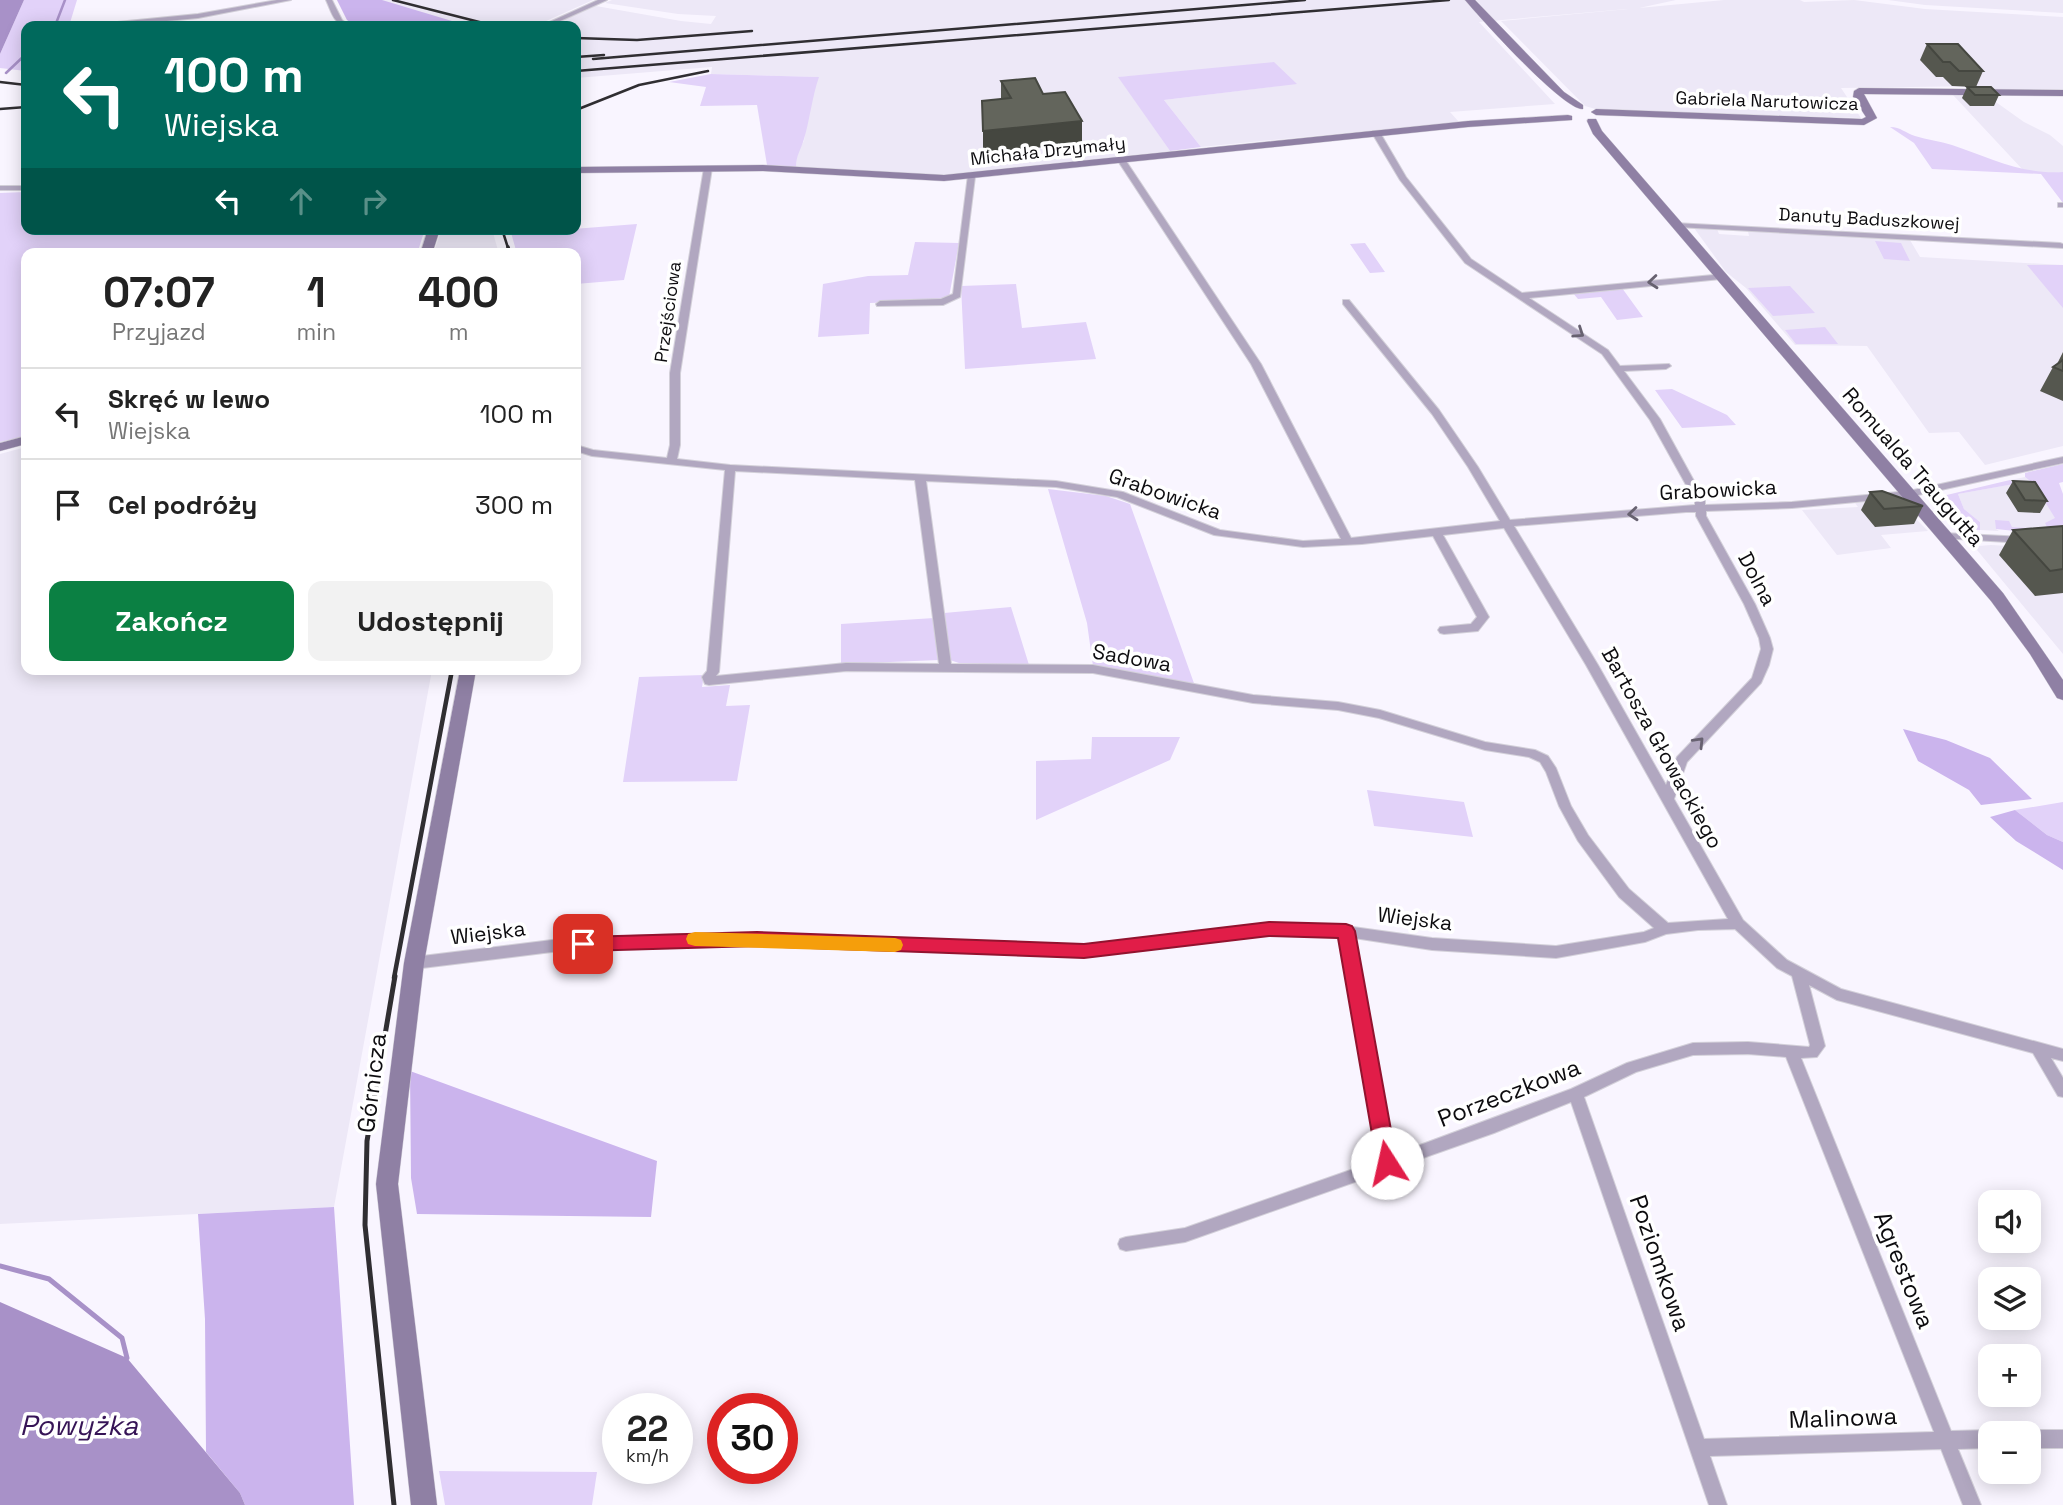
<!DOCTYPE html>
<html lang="pl">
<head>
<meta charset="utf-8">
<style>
  :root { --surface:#fff; --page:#f2f2f2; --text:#222; --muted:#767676; --line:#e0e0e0; --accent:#0b8043 }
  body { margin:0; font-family:"Space Grotesk",sans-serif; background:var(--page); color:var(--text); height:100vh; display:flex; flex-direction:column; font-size:26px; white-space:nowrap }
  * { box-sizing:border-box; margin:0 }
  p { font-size:23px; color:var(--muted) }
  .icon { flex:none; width:38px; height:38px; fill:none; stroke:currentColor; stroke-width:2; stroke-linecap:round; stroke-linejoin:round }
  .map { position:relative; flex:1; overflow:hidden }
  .side { position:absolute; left:21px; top:248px; width:560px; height:427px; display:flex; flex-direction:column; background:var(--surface); border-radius:14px; box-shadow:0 4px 18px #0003 }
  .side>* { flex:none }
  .hud { position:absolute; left:21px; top:21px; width:560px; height:214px; border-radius:14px; box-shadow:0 4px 18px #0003; background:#00695c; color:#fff; overflow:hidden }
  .fabs { position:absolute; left:1978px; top:1190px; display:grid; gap:14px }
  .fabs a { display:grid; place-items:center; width:63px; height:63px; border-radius:14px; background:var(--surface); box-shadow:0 4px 18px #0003; font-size:35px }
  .speed { position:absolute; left:602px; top:1393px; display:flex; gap:14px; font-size:35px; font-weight:700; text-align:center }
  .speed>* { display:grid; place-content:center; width:91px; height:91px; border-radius:50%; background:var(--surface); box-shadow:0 4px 18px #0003; line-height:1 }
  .speed small { font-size:18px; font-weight:400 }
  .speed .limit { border:10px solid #d22; background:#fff; color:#111 }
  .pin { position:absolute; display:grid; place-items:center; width:60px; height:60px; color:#fff; margin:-30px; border-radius:14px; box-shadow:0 4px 10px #0006 }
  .me { position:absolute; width:77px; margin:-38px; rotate:350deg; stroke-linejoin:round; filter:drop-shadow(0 0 5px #0008) }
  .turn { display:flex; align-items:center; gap:24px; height:147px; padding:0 28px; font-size:32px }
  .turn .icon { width:91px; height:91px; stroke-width:2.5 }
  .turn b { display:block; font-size:49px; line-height:60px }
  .lanes { display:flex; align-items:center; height:66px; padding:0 28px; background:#0003; justify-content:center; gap:35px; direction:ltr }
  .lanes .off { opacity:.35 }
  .eta { display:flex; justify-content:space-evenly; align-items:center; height:119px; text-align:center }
  .eta b { font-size:42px; font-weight:700; line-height:49px }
  .button { display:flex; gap:14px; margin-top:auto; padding:14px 28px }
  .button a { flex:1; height:80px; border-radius:14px; background:var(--accent); color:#fff; font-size:28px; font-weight:700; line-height:80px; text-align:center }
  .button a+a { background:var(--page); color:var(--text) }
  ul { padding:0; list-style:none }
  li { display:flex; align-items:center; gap:21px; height:91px; padding:0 28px; border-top:2px solid var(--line) }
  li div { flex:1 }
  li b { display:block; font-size:26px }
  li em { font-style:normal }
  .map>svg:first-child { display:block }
  .built { fill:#ede8f7 }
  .green { fill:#e2d2f9 }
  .forest { fill:#cbb4ed }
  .water { fill:#a891c8 }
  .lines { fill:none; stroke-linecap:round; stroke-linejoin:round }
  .stream-far1 { stroke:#a891c8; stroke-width:2.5 }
  .stream { stroke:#a891c8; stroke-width:5 }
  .street-casing { stroke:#d3d0d9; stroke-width:2 }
  .secondary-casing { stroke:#d3d0d9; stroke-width:1 }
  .street { fill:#b1a7c0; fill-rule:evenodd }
  .secondary { fill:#8f80a4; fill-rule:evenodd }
  .rail-far3 { stroke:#302e32; stroke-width:2.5 }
  .rail-far2 { stroke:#302e32; stroke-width:3.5 }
  .rail-far1 { stroke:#302e32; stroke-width:4.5 }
  .rail { stroke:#302e32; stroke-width:5 }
  .wall { fill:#55574f }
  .shaded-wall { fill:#454740 }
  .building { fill:#63655c; stroke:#454740; stroke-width:2 }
  .oneway { stroke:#676170 }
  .route { fill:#e11d48; stroke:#92132f; stroke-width:2 }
  .slow { fill:#f59e0b }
  .labels { text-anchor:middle; stroke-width:7; stroke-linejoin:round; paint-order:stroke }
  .far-street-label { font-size:18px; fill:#0d0c0f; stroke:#fff }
  .street-label { font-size:21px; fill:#0d0c0f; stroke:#fff }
  .near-street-label { font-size:24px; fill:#0d0c0f; stroke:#fff }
  .near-water-label { font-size:28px; font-style:italic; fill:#361456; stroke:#fff }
</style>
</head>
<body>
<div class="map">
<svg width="2063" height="1505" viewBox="0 0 2063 1505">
  <rect width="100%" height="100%" fill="#f9f5ff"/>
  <path class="built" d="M 337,0 L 593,0 L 535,26 L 475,26 L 453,21 L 444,26 L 359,26 L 347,20 Z
    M 612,0 L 1676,0 L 1639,8 L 1479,22 L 1555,104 L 1450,112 L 1459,122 L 1201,147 L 1164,100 L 1278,86 L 1182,72 L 1119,77 L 1170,151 L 943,175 L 796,167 L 796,154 L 804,141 L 809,105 L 818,77 L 711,74 L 712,67 L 576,78 L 576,26 L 551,26 L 596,6 L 681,21 L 711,24 L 716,16 L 678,14 L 605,3 Z
    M 1724,0 L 1800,0 L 1804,2 L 1854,0 L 1925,9 L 2063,17 L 2063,90 L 1984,89 L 1981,86 L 1841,88 L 1861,118 L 1599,110 L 1585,106 L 1501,21 Z
    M 1888,0 L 2063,0 L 2063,13 L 1925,5 Z
    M 1953,95 L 1986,95 L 2024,122 L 2050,135 L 2063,146 L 2063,172 L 2042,174 L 2023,170 Z
    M 1694,228 L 1717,229 L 1719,234 L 1749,236 L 1748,231 L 1910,240 L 1920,257 L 2063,265 L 2063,446 L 1985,465 L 1959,432 L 1929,433 L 1867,346 L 1795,345 L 1746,288 L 1726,272 Z
    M 442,229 L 492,229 L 499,254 L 433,254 Z
    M 26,447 L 26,670 L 432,670 L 334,1207 L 0,1224 L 0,454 Z
    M 2025,477 L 2034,484 L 2056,518 L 2048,529 L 2012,527 L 1996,529 L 1999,531 L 1980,530 L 1980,522 L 1964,509 L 1958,494 L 2013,484 L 2010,480 Z
    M 1887,500 L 1901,504 L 1928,531 L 1881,535 L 1891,548 L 1837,555 L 1802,510 L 1858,507 L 1855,503 Z
    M 1991,545 L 2063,549 L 2063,654 L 1977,550 L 1979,546 Z"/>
  <path class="green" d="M 24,0 L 77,0 L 69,26 L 26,26 L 26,71 L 0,68 L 0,54 Z
    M 1274,62 L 1297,84 L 1164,100 L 1201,147 L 1170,151 L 1118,77 Z
    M 711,74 L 819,77 C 812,97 810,119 804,139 C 801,150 796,155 796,167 L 767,165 L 757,105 L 700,106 L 706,87 L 669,82 Z
    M 1890,127 C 1901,127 1905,133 1915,136 C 1927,140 1940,141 1952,145 C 1990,158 2023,175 2063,172 L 2063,203 L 2041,174 L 1932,169 L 1914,143 Z
    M 26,192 L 26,229 L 425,229 L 417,254 L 26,254 L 26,436 L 0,442 L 0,193 Z
    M 637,224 L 624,280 L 576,284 L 576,254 L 517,254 L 510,229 L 535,229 L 535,232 Z
    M 1875,241 L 1901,243 L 1910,261 L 1884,259 Z
    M 915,242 L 959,243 L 949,297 L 940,300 L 870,303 L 869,334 L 818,337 L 823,284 L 868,276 L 908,275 Z
    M 1365,243 L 1385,272 L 1370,273 L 1350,244 Z
    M 2027,265 L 2063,265 L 2063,308 Z
    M 1016,284 L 1022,328 L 1086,322 L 1096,359 L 965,369 L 961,286 Z
    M 1790,286 L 1815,313 L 1773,316 L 1748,288 Z
    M 1622,288 L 1643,317 L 1617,320 L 1601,297 L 1578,299 L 1572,292 Z
    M 1825,327 L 1838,344 L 1796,344 L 1785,330 Z
    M 1672,389 L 1727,415 L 1736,425 L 1682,428 L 1655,390 Z
    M 2063,464 L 2063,482 L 2059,483 L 2063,494 L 2063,536 L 1996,529 L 1995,520 L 2009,521 L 2012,527 L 2048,529 L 2045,523 L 2055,518 L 2034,484 L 2025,477 L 2025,473 Z
    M 2010,480 L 2014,484 L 1958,494 L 1964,509 L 1980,522 L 1980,530 L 1956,529 L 1933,503 L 1934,498 Z
    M 1048,489 L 1106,496 L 1130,504 L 1195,686 L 1093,666 L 1087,623 Z
    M 1011,607 L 1029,665 L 959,663 L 950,660 L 944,613 Z
    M 934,618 L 939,660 L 841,664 L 841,624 Z
    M 704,675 L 702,687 L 730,685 L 726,706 L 750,705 L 737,781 L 623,782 L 639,677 Z
    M 1092,737 L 1180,737 L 1170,760 L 1036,820 L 1036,761 L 1091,759 Z
    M 1367,790 L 1464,802 L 1473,837 L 1374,826 Z
    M 2063,802 L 2063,842 L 2047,835 L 2015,810 Z
    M 439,1471 L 597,1472 L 592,1505 L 445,1505 Z"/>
  <path class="forest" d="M 337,0 L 382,0 L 452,21 L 444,26 L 354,25 L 347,20 Z
    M 1903,729 L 1946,740 L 1990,758 L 2032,799 L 1981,805 L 1969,790 L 1918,761 Z
    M 2015,810 L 2047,835 L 2063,842 L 2063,870 L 2016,841 L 1990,817 Z
    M 410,1071 L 657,1161 L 651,1217 L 417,1214 L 411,1178 Z
    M 334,1207 L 354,1505 L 245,1505 L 240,1493 L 206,1452 L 205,1319 L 198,1214 Z"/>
  <path class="water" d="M 0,0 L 24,0 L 0,54 Z
    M 0,1302 L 127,1358 L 240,1493 L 245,1505 L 0,1505 Z"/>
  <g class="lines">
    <path class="stream-far1" d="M 55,26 L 65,0
      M 6,73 L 26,54"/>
    <path class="stream" d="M 0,1266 L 49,1279 L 122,1338 L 127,1358"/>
    <defs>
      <path id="street" d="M 277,0 L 291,0 L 198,18 L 115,26 L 94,26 L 97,24 L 198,14 Z
        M 326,0 L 332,0 L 342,20 L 350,26 C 334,26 332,13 326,0 Z
        M 598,0 L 607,0 L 549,26 L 541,26 Z
        M 1373,131 L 1379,131 L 1406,177 L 1471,259 L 1522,293 L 1724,274 L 1725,276 L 1721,279 L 1529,298 L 1608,350 L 1620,366 L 1669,364 L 1671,366 L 1666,369 L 1624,371 L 1660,419 L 1705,501 L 1705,505 L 1792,502 L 1909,491 L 2063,457 L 2063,463 L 1909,497 L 1792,508 L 1706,511 L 1706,516 L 1755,604 L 1770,638 L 1773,649 L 1769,665 L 1761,683 L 1687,762 L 1674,799 L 1743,920 L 1787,960 L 1841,989 L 2063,1049 L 2063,1061 L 2051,1058 L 2063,1078 L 2063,1097 L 2058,1096 L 2033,1053 L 1837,1000 L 1809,985 L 1825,1046 L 1817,1057 L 1801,1058 L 1951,1431 L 1990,1430 L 1996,1433 L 1990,1433 L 1990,1448 L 1958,1449 L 1981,1505 L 1963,1505 L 1941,1449 L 1710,1456 L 1727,1505 L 1709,1505 L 1571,1102 L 1494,1133 L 1185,1242 L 1126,1251 L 1120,1249 L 1118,1244 L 1120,1239 L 1126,1237 L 1185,1228 L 1379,1160 L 1340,936 L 1269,934 L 1084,957 L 757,944 L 677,944 L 560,951 L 414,969 L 409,967 L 407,963 L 409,959 L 414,957 L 560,939 L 677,934 L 757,934 L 1084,945 L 1269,924 L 1346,926 L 1432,938 L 1556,946 L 1644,932 L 1654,928 L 1619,897 L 1578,841 L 1559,806 L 1546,772 L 1540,762 L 1529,757 L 1485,750 L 1379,718 L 1338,710 L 1253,703 L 1093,673 L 846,671 L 709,685 L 705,684 L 702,677 L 707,671 L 725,470 L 592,456 L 576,451 L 576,445 L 593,450 L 667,458 L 670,445 L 670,373 L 704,168 L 708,166 L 712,168 L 680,373 L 680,445 L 677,459 L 730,465 L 1056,481 L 1123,492 L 1220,530 L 1303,541 L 1341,539 L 1251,364 L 1118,161 L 1122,159 L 1126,161 L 1261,364 L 1351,538 L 1500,521 L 1468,467 L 1432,414 L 1343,304 L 1343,300 L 1349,300 L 1439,410 L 1478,467 L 1510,520 L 1695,505 L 1695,501 L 1650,420 L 1602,354 L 1465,263 L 1400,180 L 1372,133 ZM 735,471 L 915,480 L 939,664 L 846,663 L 716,676 L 719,672 ZM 926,481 L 1056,487 L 1117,497 L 1214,535 L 1303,547 L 1362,544 L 1433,536 L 1477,617 L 1471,624 L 1440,627 L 1438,630 L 1440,633 L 1444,634 L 1478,631 L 1489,617 L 1443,535 L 1504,528 L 1586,665 L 1728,919 L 1668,923 L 1629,889 L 1588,835 L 1571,806 L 1556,768 L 1548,756 L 1535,750 L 1485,742 L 1380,710 L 1338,702 L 1253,695 L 1093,665 L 951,664 ZM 1686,512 L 1696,512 L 1696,516 L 1744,604 L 1759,638 L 1761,649 L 1752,678 L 1677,757 L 1666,785 L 1598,665 L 1514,526 ZM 1735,929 L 1777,968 L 1792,976 L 1810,1045 L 1809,1047 L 1748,1042 L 1693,1043 L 1627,1063 L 1571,1089 L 1393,1155 L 1354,938 L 1432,950 L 1556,958 L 1645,942 L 1666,934 L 1698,930 ZM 1748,1054 L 1786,1057 L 1934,1432 L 1704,1439 L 1584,1097 L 1636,1072 L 1693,1055 Z
        M 968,175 L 975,177 L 960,297 L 943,305 L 877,306 L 876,304 L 880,301 L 941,299 L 953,294 Z
        M 0,186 L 26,186 L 26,190 L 0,190 Z
        M 2058,203 L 2063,203 L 2063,207 L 2058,207 Z
        M 1674,223 L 2060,243 L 2063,244 L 2063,248 L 1677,227 L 1674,227 Z
        M 1944,533 L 2024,537 L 2029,540 L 2024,543 L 1940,538 L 1939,536 L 1940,534 Z
        M 2028,1430 L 2063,1430 L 2063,1448 L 2028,1448 L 2028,1433 L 2022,1433 Z"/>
      <path id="secondary" d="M 1465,0 L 1475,0 L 1564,92 L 1583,105 L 1583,109 C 1564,111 1481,19 1465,0 Z
        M 1859,88 L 2063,90 L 2063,96 L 1864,94 L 1877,118 L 1864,125 L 1596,115 L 1591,112 L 1596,109 L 1862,119 L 1866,117 L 1853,97 L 1854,91 Z
        M 1568,115 L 1572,116 L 1572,120 L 1468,127 L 944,181 L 763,171 L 576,173 L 576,167 L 763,165 L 944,175 L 1468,121 Z
        M 1588,119 L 1596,119 L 1602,131 L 2003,593 L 2063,680 L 2063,700 L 2057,698 L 2030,654 L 1991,601 L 1593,134 L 1587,121 Z
        M 428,229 L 440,229 L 432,254 L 420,254 Z
        M 26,436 L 26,444 L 0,451 L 0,443 Z
        M 460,670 L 476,670 L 424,963 L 398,1184 L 437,1505 L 411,1505 L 376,1184 L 404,963 Z"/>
    </defs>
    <use href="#street" class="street-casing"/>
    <use href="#secondary" class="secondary-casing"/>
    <use href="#street" class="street"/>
    <use href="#secondary" class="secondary"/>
    <path class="rail-far3" d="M 393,0 L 495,26
      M 576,38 L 637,40 L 752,31
      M 576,57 L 604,55
      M 593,59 L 1305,0
      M 576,71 L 1449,0
      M 0,82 L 26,85
      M 0,109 L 26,107
      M 576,110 L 639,85 L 708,71
      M 502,229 L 508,248"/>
    <path class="rail-far2" d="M 508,247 L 510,254"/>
    <path class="rail-far1" d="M 394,978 L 452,670"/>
    <path class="rail" d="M 394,1505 L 365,1225 L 367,1141 L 395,976"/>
  </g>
  <path class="wall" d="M 1927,44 L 1983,71 L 1976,87 L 1952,86 L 1943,77 L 1936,77 L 1920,60 Z
    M 1001,81 L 1043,94 L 1082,121 L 1082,143 L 983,153 L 1001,99 Z
    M 1967,87 L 1999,95 L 1994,106 L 1970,106 L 1962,98 Z
    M 2063,352 L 2063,401 L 2040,391 L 2053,367 L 2057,364 Z
    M 2013,481 L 2047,501 L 2040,513 L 2018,512 L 2006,493 Z
    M 1870,492 L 1923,506 L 1914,524 L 1875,527 L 1861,510 Z
    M 2063,526 L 2063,593 L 2035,596 L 1999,555 L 2013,530 Z"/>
  <path class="shaded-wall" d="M 1082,121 L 1082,143 L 983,153 L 983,131 Z"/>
  <path class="building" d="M 1927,44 L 1958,44 L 1983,71 L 1959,71 L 1950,62 L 1943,62 Z
    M 1035,78 L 1043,94 L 1065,92 L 1082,121 L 983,131 L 982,101 L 1011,98 L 1001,81 Z
    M 1967,87 L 1991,87 L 1999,95 L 1975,95 Z
    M 2063,360 L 2063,371 L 2053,367 Z
    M 2013,481 L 2035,482 L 2047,501 L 2025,500 Z
    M 1882,491 L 1923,506 L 1884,509 L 1870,492 Z
    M 2063,526 L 2063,569 L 2050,571 L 2013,530 Z"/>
  <defs><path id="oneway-chevron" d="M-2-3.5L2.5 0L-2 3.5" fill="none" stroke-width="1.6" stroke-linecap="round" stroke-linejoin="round" transform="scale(1.75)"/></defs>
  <g class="oneway">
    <use href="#oneway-chevron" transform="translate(1653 282) rotate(175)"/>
    <use href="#oneway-chevron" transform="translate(1579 333) rotate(34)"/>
    <use href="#oneway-chevron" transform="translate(1633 514) rotate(175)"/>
    <use href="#oneway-chevron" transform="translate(1699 742) rotate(-46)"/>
  </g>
  <path class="route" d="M 1269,922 L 1346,924 L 1352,926 L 1355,931 L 1397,1163 L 1394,1169 L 1387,1172 L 1380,1169 L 1377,1163 L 1338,938 L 1269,936 L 1084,958 L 757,946 L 583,951 L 577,949 L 575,944 L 577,939 L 583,937 L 757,932 L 1084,944 Z"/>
  <path class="slow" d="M 695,932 L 895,938 L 901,940 L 903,945 L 901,950 L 895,952 L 695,946 L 688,944 L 686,939 L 688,934 Z"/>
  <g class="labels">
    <g class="far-street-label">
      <text transform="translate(1767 101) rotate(2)" y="6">Gabriela Narutowicza</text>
      <text transform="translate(1048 151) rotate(-6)" y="6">Michała Drzymały</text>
      <text transform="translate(1869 219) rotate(3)" y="6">Danuty Baduszkowej</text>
      <text transform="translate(668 312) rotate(-82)" y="6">Przejściowa</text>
    </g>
    <g class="street-label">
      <text transform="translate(1913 467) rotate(49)" y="7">Romualda Traugutta</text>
      <text transform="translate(1718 490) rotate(-3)" y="7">Grabowicka</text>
      <text transform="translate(1165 494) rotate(19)" y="7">Grabowicka</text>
      <text transform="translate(1757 579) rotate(62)" y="7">Dolna</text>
      <text transform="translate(1132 658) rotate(10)" y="7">Sadowa</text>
      <text transform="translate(1662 748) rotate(61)" y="7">Bartosza Głowackiego</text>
      <text transform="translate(1415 919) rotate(7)" y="7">Wiejska</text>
      <text transform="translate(488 933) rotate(-7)" y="7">Wiejska</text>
    </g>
    <g class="near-street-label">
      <text transform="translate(372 1083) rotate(-83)" y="8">Górnicza</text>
      <text transform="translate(1509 1093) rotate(-21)" y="8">Porzeczkowa</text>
      <text transform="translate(1660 1263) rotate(71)" y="8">Poziomkowa</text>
      <text transform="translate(1904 1270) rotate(68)" y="8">Agrestowa</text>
      <text transform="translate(1843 1418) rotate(-2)" y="8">Malinowa</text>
    </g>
    <g class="near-water-label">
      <text x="79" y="1435">Powyżka</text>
    </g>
  </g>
</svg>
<div class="fabs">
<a><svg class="icon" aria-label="sound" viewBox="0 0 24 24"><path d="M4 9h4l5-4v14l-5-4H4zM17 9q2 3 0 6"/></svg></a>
<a><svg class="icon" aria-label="layers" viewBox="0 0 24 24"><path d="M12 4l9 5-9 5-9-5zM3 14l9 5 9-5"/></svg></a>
<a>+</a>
<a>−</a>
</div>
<div class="speed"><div>22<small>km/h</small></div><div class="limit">30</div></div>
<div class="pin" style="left:583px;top:944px;background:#d93025"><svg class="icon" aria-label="arrive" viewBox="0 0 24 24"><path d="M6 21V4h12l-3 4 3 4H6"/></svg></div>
<svg class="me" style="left:1387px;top:1163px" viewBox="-20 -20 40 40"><circle r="19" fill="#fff"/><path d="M0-13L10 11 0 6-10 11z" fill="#e11d48"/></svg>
<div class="hud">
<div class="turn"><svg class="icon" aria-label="left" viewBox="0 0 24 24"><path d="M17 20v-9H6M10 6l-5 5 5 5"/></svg><div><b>100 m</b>Wiejska</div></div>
<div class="lanes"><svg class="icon" aria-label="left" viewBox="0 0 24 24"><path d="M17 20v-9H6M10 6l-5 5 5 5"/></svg><svg class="icon off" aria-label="ahead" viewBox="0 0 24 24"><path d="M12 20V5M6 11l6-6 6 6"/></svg><svg class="icon off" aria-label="right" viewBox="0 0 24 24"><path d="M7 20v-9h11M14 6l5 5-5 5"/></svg></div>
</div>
<section class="side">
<div class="eta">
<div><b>07:07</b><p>Przyjazd</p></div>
<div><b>1</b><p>min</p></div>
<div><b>400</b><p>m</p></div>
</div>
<ul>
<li><svg class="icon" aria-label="left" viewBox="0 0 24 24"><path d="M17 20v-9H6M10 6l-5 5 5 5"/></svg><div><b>Skręć w lewo</b><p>Wiejska</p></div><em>100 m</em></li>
<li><svg class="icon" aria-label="arrive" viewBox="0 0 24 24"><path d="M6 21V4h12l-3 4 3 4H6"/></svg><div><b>Cel podróży</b></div><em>300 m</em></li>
</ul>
<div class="button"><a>Zakończ</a><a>Udostępnij</a></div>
</section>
</div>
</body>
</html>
